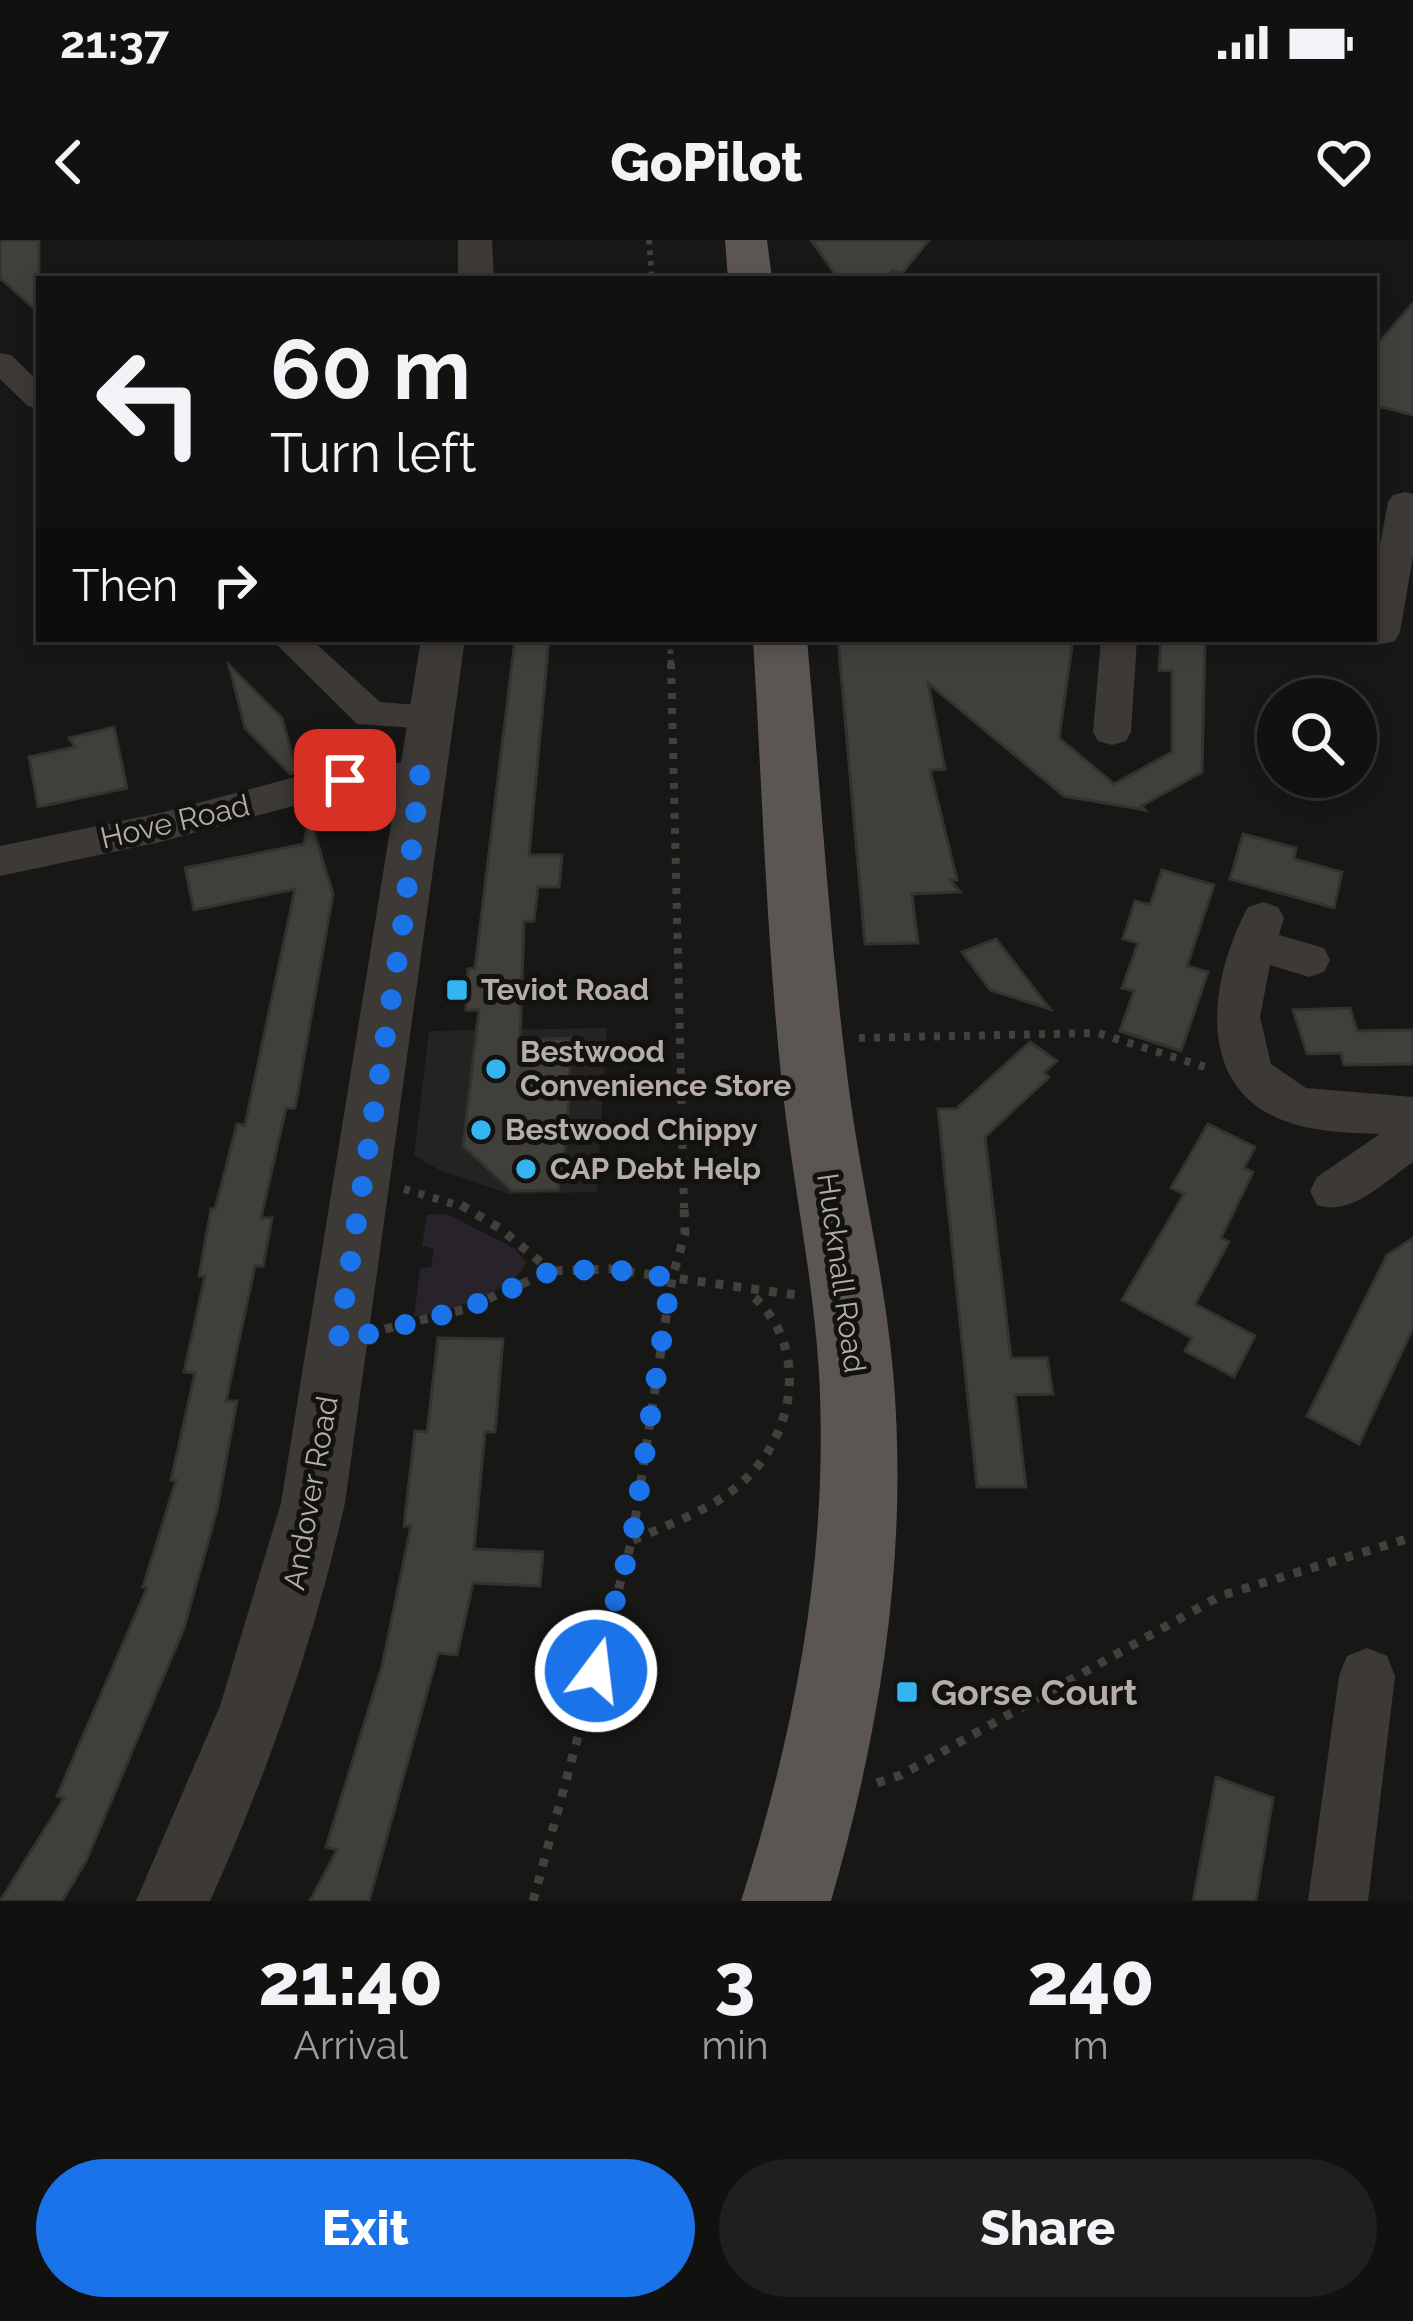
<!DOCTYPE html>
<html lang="en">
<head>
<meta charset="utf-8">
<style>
  :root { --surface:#111110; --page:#1e1f1e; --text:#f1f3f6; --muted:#9c9d9f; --line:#303130; --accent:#1a73e8 }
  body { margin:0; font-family:Raleway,sans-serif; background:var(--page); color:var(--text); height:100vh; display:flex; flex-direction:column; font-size:45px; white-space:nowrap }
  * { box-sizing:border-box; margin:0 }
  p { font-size:39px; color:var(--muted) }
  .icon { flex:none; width:66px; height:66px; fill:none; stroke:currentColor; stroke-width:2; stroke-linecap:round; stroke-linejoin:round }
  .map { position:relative; height:1661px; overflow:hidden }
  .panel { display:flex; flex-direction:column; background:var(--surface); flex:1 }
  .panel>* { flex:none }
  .top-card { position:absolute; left:36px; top:36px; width:1341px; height:366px; border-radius:0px; box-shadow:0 6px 18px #0003,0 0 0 3px var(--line); background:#111110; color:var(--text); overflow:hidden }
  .buttons { position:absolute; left:1257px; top:438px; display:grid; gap:24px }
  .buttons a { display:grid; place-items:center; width:120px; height:120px; border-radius:50%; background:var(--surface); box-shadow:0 6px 18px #0003,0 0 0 3px var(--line); font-size:60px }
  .pin { position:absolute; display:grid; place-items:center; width:102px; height:102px; color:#fff; margin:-51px; border-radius:24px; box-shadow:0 6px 18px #0006 }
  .me { position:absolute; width:132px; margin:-66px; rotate:15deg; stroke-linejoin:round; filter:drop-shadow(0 0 9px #0008) }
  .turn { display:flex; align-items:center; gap:42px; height:252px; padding:0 36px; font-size:54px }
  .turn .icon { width:156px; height:156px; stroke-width:2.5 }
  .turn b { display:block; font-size:84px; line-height:102px }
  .then { display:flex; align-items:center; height:114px; padding:0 36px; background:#0003; gap:24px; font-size:45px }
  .eta { display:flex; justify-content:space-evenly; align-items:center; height:204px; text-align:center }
  .eta b { font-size:72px; font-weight:800; line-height:84px }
  .action { display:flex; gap:24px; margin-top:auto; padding:24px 36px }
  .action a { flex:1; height:138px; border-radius:72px; background:var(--accent); color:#fff; font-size:48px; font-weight:800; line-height:138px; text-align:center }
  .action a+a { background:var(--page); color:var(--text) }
  .status { display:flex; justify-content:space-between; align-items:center; height:84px; padding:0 60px; background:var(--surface); direction:ltr }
  .status svg { height:33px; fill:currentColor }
  header { display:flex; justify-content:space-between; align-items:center; height:156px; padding:0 36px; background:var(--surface); font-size:54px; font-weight:800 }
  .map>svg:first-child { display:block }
  .built { fill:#242321 }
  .green { fill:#28222a }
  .building { fill:#413f3c; stroke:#33322f; stroke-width:3 }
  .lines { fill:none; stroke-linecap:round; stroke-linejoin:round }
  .path-far2 { stroke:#433f3d; stroke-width:6; stroke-dasharray:4.5 6; stroke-linecap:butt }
  .path-far1 { stroke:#433f3d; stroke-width:8; stroke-dasharray:6 9; stroke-linecap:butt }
  .path { stroke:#433f3d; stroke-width:9; stroke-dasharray:8 10; stroke-linecap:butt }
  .minor { fill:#3c3937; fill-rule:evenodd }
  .tertiary { fill:#3c3937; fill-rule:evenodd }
  .primary { fill:#5b5653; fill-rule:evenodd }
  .route { stroke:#1a73e8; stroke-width:21; stroke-dasharray:0 37.8 }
  .poi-dot { fill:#34b4f1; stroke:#121210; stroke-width:4.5 }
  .labels { text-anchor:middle; stroke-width:10; stroke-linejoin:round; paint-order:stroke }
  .street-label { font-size:30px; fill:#b7ada7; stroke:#121210 }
  .poi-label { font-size:30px; font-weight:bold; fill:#b7ada7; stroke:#121210; text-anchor:start }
  .near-poi-label { font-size:36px; font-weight:bold; fill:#b7ada7; stroke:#121210; text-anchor:start }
</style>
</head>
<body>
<div class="status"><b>21:37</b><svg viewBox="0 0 49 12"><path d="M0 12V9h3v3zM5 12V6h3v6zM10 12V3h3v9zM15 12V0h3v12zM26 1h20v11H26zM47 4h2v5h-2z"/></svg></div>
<header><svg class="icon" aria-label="back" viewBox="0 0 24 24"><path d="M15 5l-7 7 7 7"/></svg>GoPilot<svg class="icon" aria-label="heart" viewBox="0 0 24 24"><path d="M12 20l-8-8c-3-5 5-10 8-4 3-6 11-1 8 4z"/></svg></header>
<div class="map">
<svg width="1413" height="1661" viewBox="0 0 1413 1661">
  <rect width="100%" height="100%" fill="#171715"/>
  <path class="built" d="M 607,788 L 597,952 L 509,954 L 439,930 L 414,915 L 429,791 Z"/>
  <path class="green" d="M 447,974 L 514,1008 L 526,1022 C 519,1049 441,1075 414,1076 L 420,1028 L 431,1027 L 434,1009 L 422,1006 L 427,975 Z"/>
  <path class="building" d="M 0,0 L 39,0 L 39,73 L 0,38 Z
    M 811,0 L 929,0 L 902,33 L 892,31 L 885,39 L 835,34 Z
    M 1413,63 L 1413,175 L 1374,165 L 1374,108 Z
    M 515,399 L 549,399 L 529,615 L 562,615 L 559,647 L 538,647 L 534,681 L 524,681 L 520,800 L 571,798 L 567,894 L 558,950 L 512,951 L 463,906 L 479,770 L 466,770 L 468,729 L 475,728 Z
    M 838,399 L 884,399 L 884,403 L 1073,399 L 1059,498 L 1114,544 L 1172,512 L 1172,431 L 1159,430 L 1161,399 L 1205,399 L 1202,532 L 1141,566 L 1145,570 L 1064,556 L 928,443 L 945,529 L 930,530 L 957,640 L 950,640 L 960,652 L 912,654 L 918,703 L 865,704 Z
    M 229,425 L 282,478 L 297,532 L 290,534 L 245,488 Z
    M 114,487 L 127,548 L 38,567 L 29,517 L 75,507 L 69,498 Z
    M 309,575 L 333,654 L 295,868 L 286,868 L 261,978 L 272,978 L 263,1026 L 255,1026 L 226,1161 L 237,1161 L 217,1270 L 184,1388 L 86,1621 L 62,1661 L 0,1661 L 64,1558 L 57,1556 L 147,1348 L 143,1347 L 176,1240 L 171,1240 L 195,1133 L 184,1132 L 205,1036 L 199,1036 L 211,969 L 215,969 L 237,884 L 245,885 L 295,649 L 194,670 L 185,628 L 304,604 Z
    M 1243,594 L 1296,608 L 1294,619 L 1342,632 L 1334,668 L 1230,639 Z
    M 1162,630 L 1214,645 L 1187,726 L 1208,732 L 1181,811 L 1120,791 L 1134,751 L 1122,748 L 1138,703 L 1123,699 L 1135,661 L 1150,665 Z
    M 996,699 L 1006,712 L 1050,769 L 990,750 L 962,712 Z
    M 1350,768 L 1357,791 L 1413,790 L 1413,824 L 1344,825 L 1341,813 L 1307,814 L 1293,770 Z
    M 1030,802 L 1057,821 L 1044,833 L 1049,837 L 985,897 L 1011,1118 L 1047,1118 L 1053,1154 L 1015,1155 L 1026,1247 L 977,1247 L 938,869 L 956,869 Z
    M 1208,884 L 1255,907 L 1244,928 L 1253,932 L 1221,998 L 1229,1002 L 1195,1064 L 1255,1096 L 1234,1137 L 1185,1111 L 1192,1098 L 1122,1060 L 1184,954 L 1171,948 Z
    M 1413,998 L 1413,1088 L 1359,1204 L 1307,1176 L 1387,1015 Z
    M 438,1098 L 503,1099 L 495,1192 L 485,1192 L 474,1309 L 543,1312 L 540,1346 L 473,1343 L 457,1415 L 438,1413 L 369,1661 L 310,1661 L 337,1610 L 326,1607 L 382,1426 L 411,1286 L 404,1286 L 415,1191 L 427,1192 Z
    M 1216,1537 L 1273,1558 L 1256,1661 L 1193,1661 Z"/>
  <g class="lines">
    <path class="path-far2" d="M 649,0 L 652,39
      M 670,399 L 671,426"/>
    <path class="path-far1" d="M 671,423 L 684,968
      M 859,798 L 1098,793 L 1205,827
      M 404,949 L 467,968"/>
    <path class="path" d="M 461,965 L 501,989 L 551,1031
      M 385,1089 L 465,1069 L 551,1031 L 610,1029 L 796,1055
      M 633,1300 C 667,1285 703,1273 733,1250 C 797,1201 813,1103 747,1051
      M 877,1543 L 901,1535 L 1220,1356 L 1413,1297
      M 533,1661 L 632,1300 L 672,1038 L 685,994 L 684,965"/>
    <path class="minor" d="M 0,113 L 11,115 L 39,142 L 39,169 L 28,166 L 0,139 Z
      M 1405,252 L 1413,254 L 1413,316 L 1400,392 L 1395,401 L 1382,404 L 1368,399 L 1374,399 L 1374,337 L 1388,262 L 1393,255 Z
      M 271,399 L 311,399 L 380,462 L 443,467 L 448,476 L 443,485 L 429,489 L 357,484 Z
      M 1101,399 L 1137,399 L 1131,492 L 1126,501 L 1112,505 L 1098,501 L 1093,492 Z
      M 420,521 L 434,525 L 440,535 L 434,545 L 330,556 L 160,602 L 0,636 L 0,606 L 160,573 L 330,528 Z
      M 1263,662 L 1278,667 L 1284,678 L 1279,695 L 1324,708 L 1330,720 L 1324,732 L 1309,737 L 1270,725 L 1260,777 L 1271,824 L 1306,848 L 1413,857 L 1413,922 C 1385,941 1352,977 1317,965 L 1310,951 L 1317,937 L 1380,894 C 1340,893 1289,891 1255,865 C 1195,818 1217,724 1248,667 Z
      M 1367,1408 L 1387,1416 L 1395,1436 L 1368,1661 L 1308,1661 L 1339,1436 L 1347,1416 Z"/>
    <path class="tertiary" d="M 458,0 L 492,0 L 494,39 L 458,39 Z
      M 421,399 L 465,399 L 345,1263 C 314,1401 268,1532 210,1661 L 136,1661 L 220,1466 L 281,1263 Z"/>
    <path class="primary" d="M 725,0 L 767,0 L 772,39 L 728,39 Z
      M 753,399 L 807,399 C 820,544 829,690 847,834 C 859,934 884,1031 893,1131 C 909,1312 881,1488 831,1661 L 741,1661 C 796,1489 829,1314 819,1133 C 813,1033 791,935 781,835 C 766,690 762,544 753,399 Z"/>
  </g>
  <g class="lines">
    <path class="route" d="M 345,540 L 390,532 L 420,535 L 403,683 L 338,1102 L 465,1069 L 551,1031 L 610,1029 L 671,1038 L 632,1300 L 596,1431"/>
  </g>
  <g class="poi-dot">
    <rect x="445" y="738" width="24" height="24" rx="6"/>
    <circle cx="496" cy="829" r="12"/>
    <circle cx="481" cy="890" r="12"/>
    <circle cx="526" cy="929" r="12"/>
    <rect x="895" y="1440" width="24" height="24" rx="6"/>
  </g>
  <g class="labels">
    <g class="street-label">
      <text transform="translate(175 582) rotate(-13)" y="10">Hove Road</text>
      <text transform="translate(841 1033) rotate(82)" y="10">Hucknall Road</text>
      <text transform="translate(311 1253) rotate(-80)" y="10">Andover Road</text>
    </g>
    <g class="poi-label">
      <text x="481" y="760">Teviot Road</text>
      <text x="520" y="822">Bestwood<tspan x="520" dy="34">Convenience Store</tspan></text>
      <text x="505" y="900">Bestwood Chippy</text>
      <text x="550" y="939">CAP Debt Help</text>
    </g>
    <g class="near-poi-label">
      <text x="931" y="1465">Gorse Court</text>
    </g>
  </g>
</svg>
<div class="buttons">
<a><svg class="icon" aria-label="search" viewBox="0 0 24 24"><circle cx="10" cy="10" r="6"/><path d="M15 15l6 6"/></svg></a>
</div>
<div class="pin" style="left:345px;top:540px;background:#d93025"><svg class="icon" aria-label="arrive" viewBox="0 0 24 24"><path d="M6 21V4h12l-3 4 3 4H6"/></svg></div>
<svg class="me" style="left:596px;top:1431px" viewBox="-20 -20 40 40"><circle r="17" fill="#1a73e8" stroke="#fff" stroke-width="3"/><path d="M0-11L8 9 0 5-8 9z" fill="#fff"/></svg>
<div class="top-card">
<div class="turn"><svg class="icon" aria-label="left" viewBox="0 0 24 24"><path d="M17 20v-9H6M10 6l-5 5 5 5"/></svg><div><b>60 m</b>Turn left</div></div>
<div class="then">Then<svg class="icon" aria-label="right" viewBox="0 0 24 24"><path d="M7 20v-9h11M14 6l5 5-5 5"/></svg></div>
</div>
</div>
<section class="panel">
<div class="eta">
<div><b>21:40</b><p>Arrival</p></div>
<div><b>3</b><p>min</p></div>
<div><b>240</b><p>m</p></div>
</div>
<div class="action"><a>Exit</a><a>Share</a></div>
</section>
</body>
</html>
